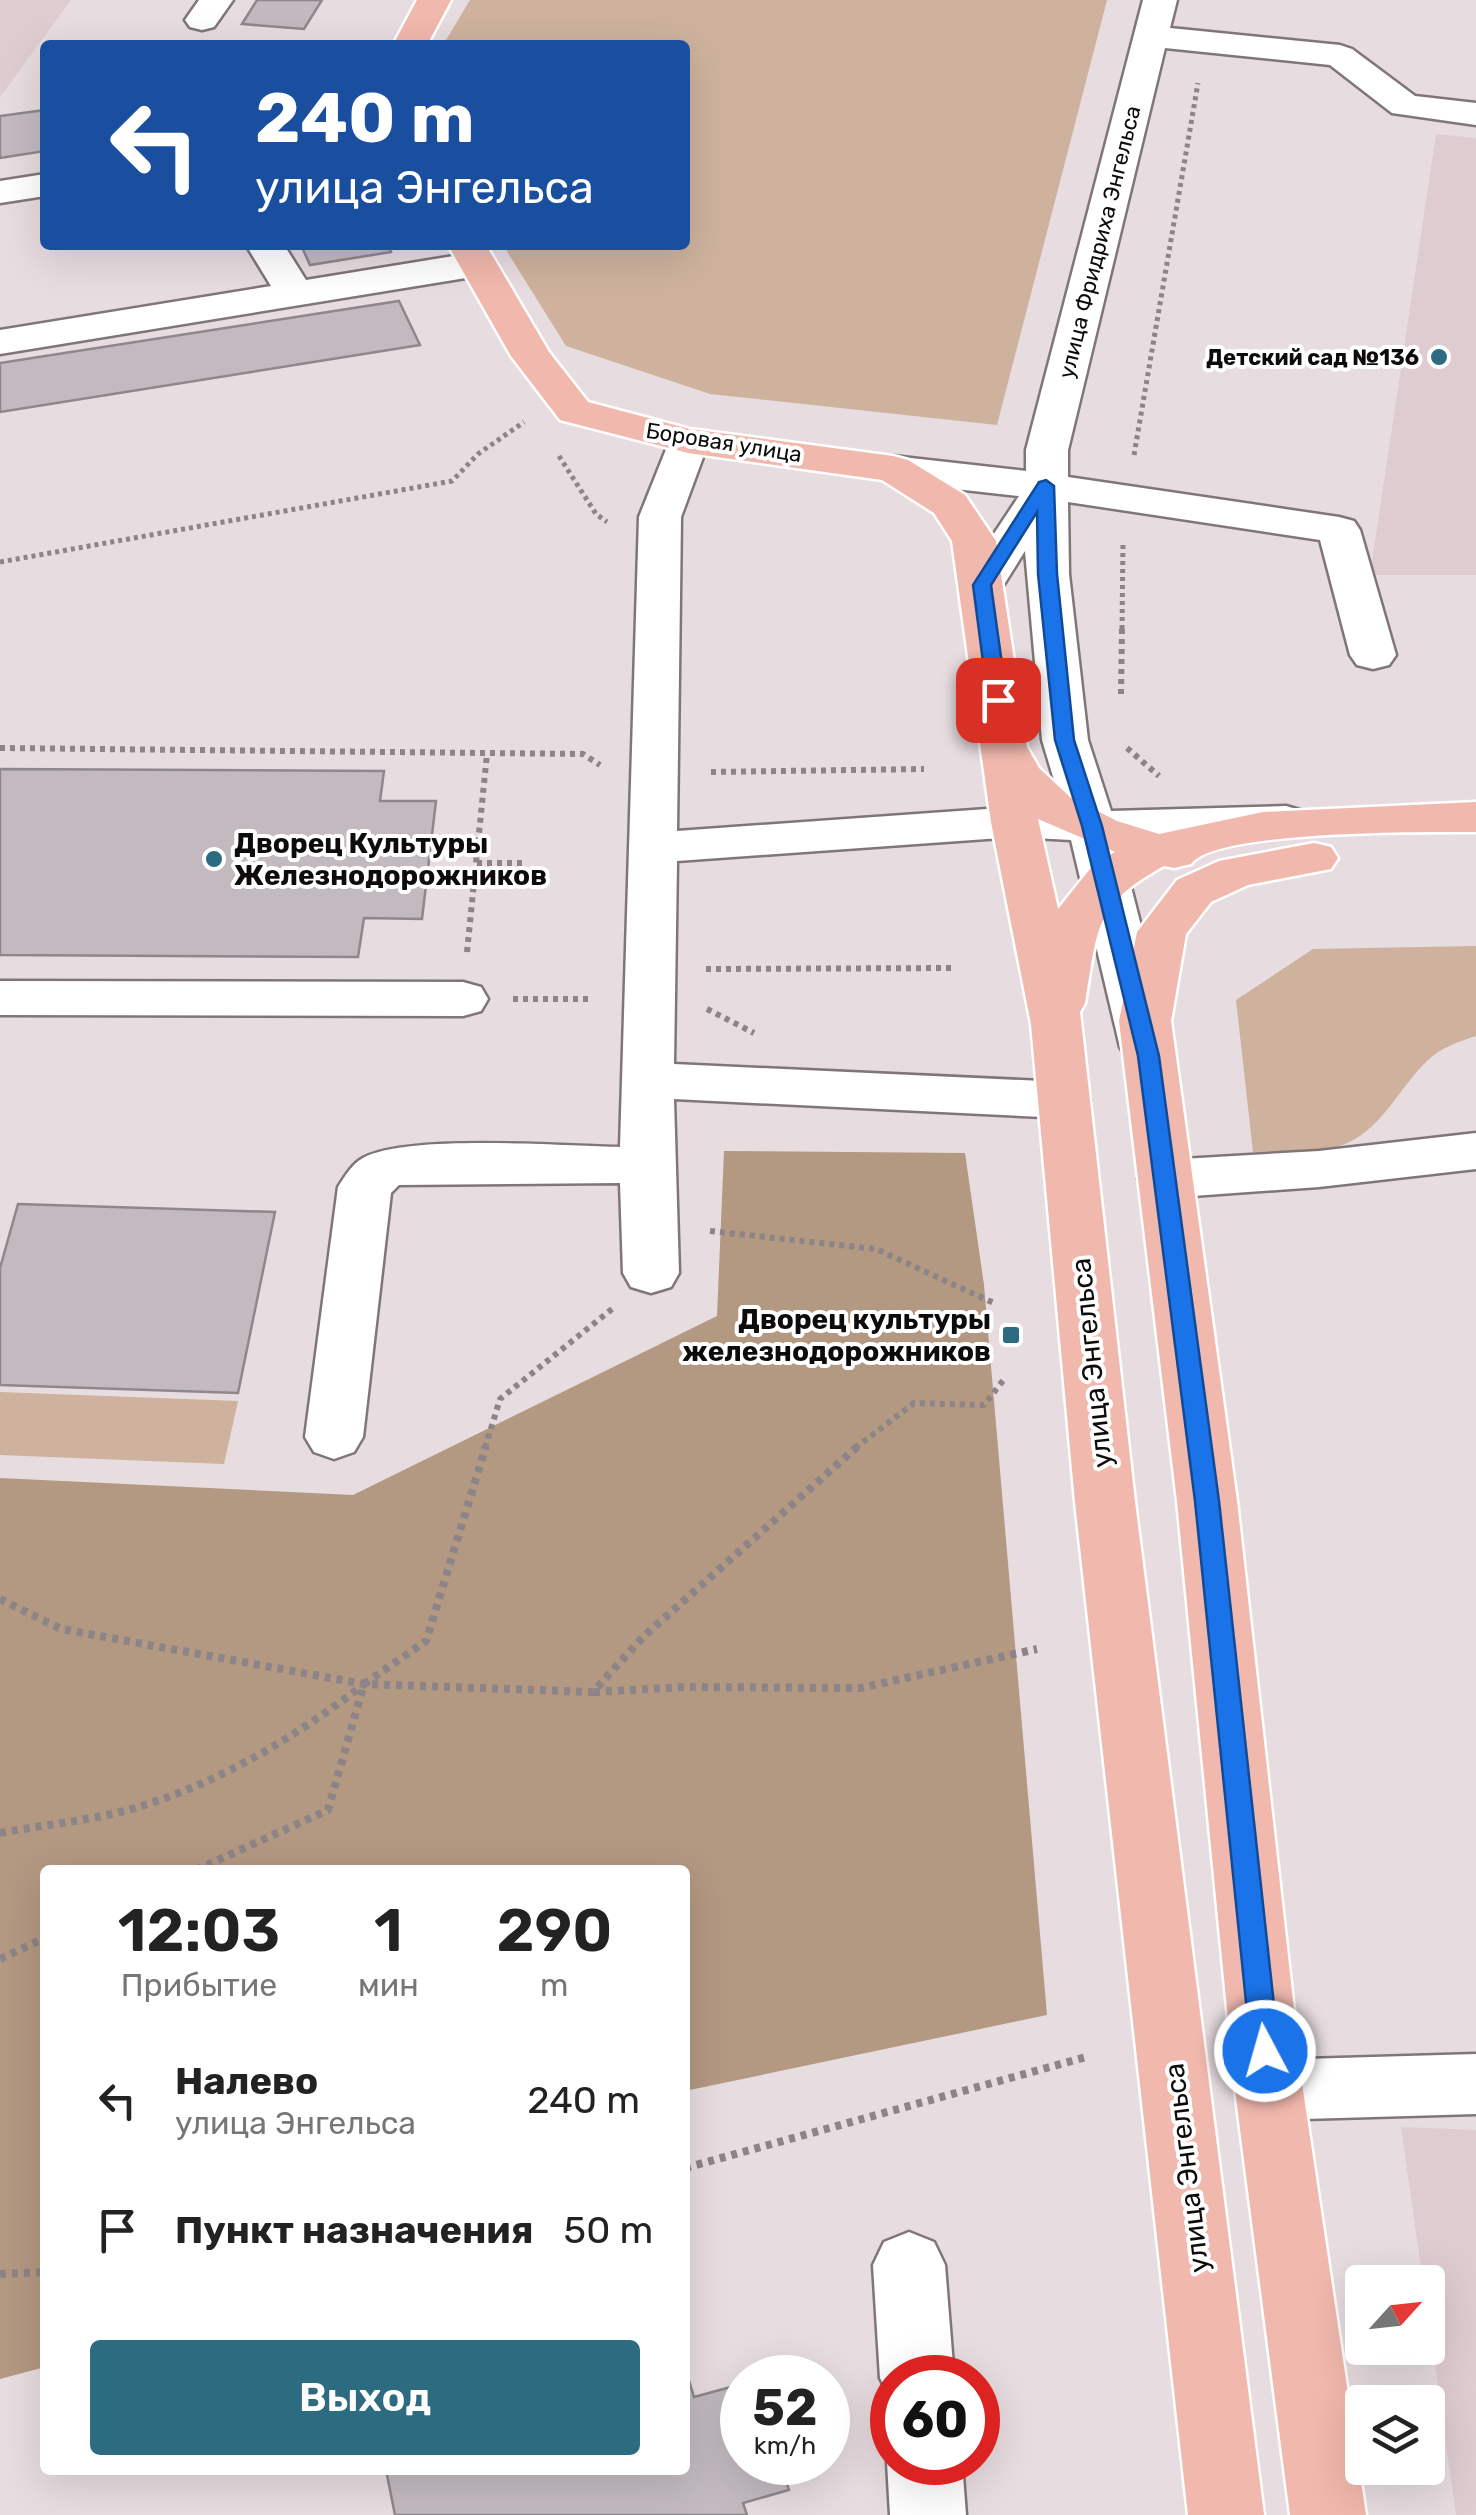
<!DOCTYPE html>
<html lang="ru">
<head>
<meta charset="utf-8">
<style>
  :root { --surface:#fff; --page:#f6f6f6; --text:#222; --muted:#767676; --accent:#2c6b80 }
  body { margin:0; font-family:Rubik,sans-serif; background:var(--page); color:var(--text); height:100vh; display:flex; flex-direction:column; font-size:38px; white-space:nowrap }
  * { box-sizing:border-box; margin:0 }
  p { font-size:32px; color:var(--muted) }
  .icon { flex:none; width:55px; height:55px; fill:none; stroke:currentColor; stroke-width:2; stroke-linecap:round; stroke-linejoin:round }
  .map { position:relative; flex:1; overflow:hidden }
  .side { position:absolute; left:40px; top:1865px; width:650px; height:610px; display:flex; flex-direction:column; background:var(--surface); border-radius:10px; box-shadow:0 10px 40px #0002 }
  .side>* { flex:none }
  .hud { position:absolute; left:40px; top:40px; width:650px; height:210px; border-radius:10px; box-shadow:0 10px 40px #0002; background:#1a4fa0; color:#fff; overflow:hidden }
  .needle { width:65px; rotate:63deg }
  .buttons { position:absolute; left:1345px; top:2265px; display:grid; gap:20px }
  .buttons a { display:grid; place-items:center; width:100px; height:100px; border-radius:10px; background:var(--surface); box-shadow:0 10px 40px #0002; font-size:50px }
  .speed { position:absolute; left:720px; top:2355px; display:flex; gap:20px; font-size:50px; font-weight:700; text-align:center }
  .speed>* { display:grid; place-content:center; width:130px; height:130px; border-radius:50%; background:var(--surface); box-shadow:0 10px 40px #0002; line-height:1 }
  .speed small { font-size:25px; font-weight:400 }
  .speed .limit { border:15px solid #d22; background:#fff; color:#111 }
  .pin { position:absolute; display:grid; place-items:center; width:85px; height:85px; color:#fff; margin:-42px; border-radius:20px; box-shadow:0 5px 15px #0006 }
  .me { position:absolute; width:110px; margin:-55px; rotate:354deg; stroke-linejoin:round; filter:drop-shadow(0 0 8px #0008) }
  .turn { display:flex; align-items:center; gap:35px; height:210px; padding:0 50px; font-size:45px }
  .turn .icon { width:130px; height:130px; stroke-width:2.5 }
  .turn b { display:block; font-size:70px; line-height:85px }
  .eta { display:flex; justify-content:space-evenly; align-items:center; height:170px; text-align:center }
  .eta b { font-size:60px; font-weight:600; line-height:70px }
  .primary-button { display:flex; gap:20px; margin-top:auto; padding:20px 50px }
  .primary-button a { flex:1; height:115px; border-radius:10px; background:var(--accent); color:#fff; font-size:40px; font-weight:600; line-height:115px; text-align:center }
  ul { padding:0; list-style:none }
  li { display:flex; align-items:center; gap:30px; height:130px; padding:0 50px }
  li div { flex:1 }
  li b { display:block; font-size:38px }
  li em { font-style:normal }
  .map>svg:first-child { display:block }
  .built { fill:#dfccd0 }
  .green { fill:#ceb29d }
  .forest { fill:#b39882 }
  .building { fill:#c2babf; stroke:#8e878c; stroke-width:2.5 }
  .lines { fill:none; stroke-linecap:round; stroke-linejoin:round }
  .minor-casing { stroke:#807678; stroke-width:5 }
  .major-casing { stroke:#fff; stroke-width:5 }
  .path-far2 { stroke:#8c8486; stroke-width:5; stroke-dasharray:4 4; stroke-linecap:butt }
  .path-far1 { stroke:#8c8486; stroke-width:6; stroke-dasharray:5 5; stroke-linecap:butt }
  .path { stroke:#8c8486; stroke-width:8; stroke-dasharray:6 6; stroke-linecap:butt }
  .minor { fill:#fff; fill-rule:evenodd }
  .major { fill:#f1b8ad; fill-rule:evenodd }
  .route { fill:#1a73e8; stroke:#114b97; stroke-width:2.5 }
  .poi-dot { fill:#2c6b80; stroke:#fff; stroke-width:4 }
  .labels { text-anchor:middle; stroke-width:8; stroke-linejoin:round; paint-order:stroke }
  .far-street-label { font-size:22px; fill:#0e0b0b; stroke:#fff }
  .far-poi-label { font-size:22px; font-weight:bold; fill:#0e0b0b; stroke:#fff; text-anchor:end }
  .poi-label { font-size:28px; font-weight:bold; fill:#0e0b0b; stroke:#fff; text-anchor:start }
  .street-label { font-size:28px; fill:#0e0b0b; stroke:#fff }
</style>
</head>
<body>
<div class="map">
<svg width="1476" height="2515" viewBox="0 0 1476 2515">
  <rect width="100%" height="100%" fill="#e7dcdf"/>
  <path class="built" d="M 0,0 L 71,0 L 0,97 Z
    M 1436,134 L 1476,138 L 1476,575 L 1370,575 Z
    M 1401,2127 L 1476,2130 L 1476,2515 L 1456,2515 L 1428,2314 L 1428,2282 L 1423,2282 Z"/>
  <path class="green" d="M 470,0 L 1107,0 L 997,425 L 710,394 L 566,346 L 503,245 L 685,245 L 685,45 L 443,45 Z
    M 1476,946 L 1476,1036 C 1458,1042 1442,1047 1428,1060 C 1398,1088 1381,1133 1339,1146 C 1313,1154 1280,1151 1253,1152 L 1236,1000 L 1313,949 Z
    M 0,1392 L 238,1401 L 224,1464 L 0,1455 Z"/>
  <path class="forest" d="M 724,1151 L 965,1153 L 984,1285 L 1047,2015 L 685,2091 L 685,1870 L 45,1870 L 45,2367 L 0,2379 L 0,1478 L 353,1495 L 717,1316 Z"/>
  <path class="building" d="M 257,0 L 322,0 L 304,29 L 242,24 Z
    M 45,110 L 45,151 L 0,158 L 0,116 Z
    M 301,245 L 388,245 L 391,252 L 310,265 Z
    M 399,301 L 420,345 L 0,412 L 0,363 Z
    M 0,769 L 384,771 L 380,801 L 436,801 L 422,919 L 364,918 L 358,957 L 0,955 Z
    M 18,1204 L 275,1212 L 238,1393 L 0,1385 L 0,1268 Z
    M 685,2367 L 694,2397 L 742,2384 L 742,2462 L 780,2462 L 789,2490 L 743,2503 L 747,2515 L 395,2515 L 386,2470 L 685,2470 Z"/>
  <g class="lines">
    <defs>
      <path id="minor" d="M 199,0 L 233,0 L 214,27 L 202,30 L 190,27 L 185,20 Z
        M 1143,0 L 1177,0 L 1170,28 L 1340,45 L 1352,49 L 1415,96 L 1476,103 L 1476,125 L 1392,113 L 1330,65 L 1165,48 L 1068,450 L 1068,477 L 1339,517 L 1354,521 L 1360,530 L 1396,655 L 1389,665 L 1373,669 L 1357,665 L 1350,655 L 1320,540 L 1068,502 L 1069,574 L 1088,740 L 1111,811 L 1286,806 L 1303,811 L 1310,821 L 1303,831 L 1286,836 L 1119,840 L 1172,1047 L 1164,1059 L 1146,1064 L 1128,1059 L 1120,1047 L 1071,840 L 1015,837 L 677,861 L 674,1064 L 1064,1082 L 1083,1088 L 1090,1100 L 1083,1112 L 1064,1118 L 674,1099 L 679,1273 L 671,1287 L 651,1293 L 631,1287 L 623,1273 L 620,1183 L 399,1185 L 391,1193 L 363,1437 L 354,1452 L 334,1459 L 314,1452 L 305,1437 L 338,1187 C 345,1176 352,1164 363,1158 C 407,1134 563,1146 620,1147 L 639,517 L 673,432 L 688,429 L 703,432 L 709,441 L 681,517 L 677,831 L 1015,807 L 1063,810 L 1042,740 L 1025,551 L 998,594 L 982,598 L 966,594 L 960,585 L 1019,496 L 893,482 L 878,478 L 872,469 L 878,460 L 893,456 L 1026,471 L 1026,450 Z
        M 45,174 L 45,196 L 0,203 L 0,181 Z
        M 246,245 L 284,245 L 306,280 L 478,252 L 492,256 L 497,264 L 492,272 L 478,276 L 0,354 L 0,330 L 271,286 Z
        M 0,981 L 463,982 L 481,987 L 488,999 L 481,1011 L 463,1016 L 0,1015 Z
        M 1476,1133 L 1476,1169 L 1319,1187 L 1165,1198 L 1146,1192 L 1138,1179 L 1146,1166 L 1165,1160 L 1319,1151 Z
        M 1476,2054 L 1476,2114 L 1269,2120 L 1245,2112 L 1235,2090 L 1245,2068 L 1269,2060 Z
        M 909,2232 L 934,2242 L 945,2265 L 954,2378 L 892,2378 L 892,2403 L 880,2378 L 873,2265 L 884,2242 Z
        M 892,2448 L 892,2462 L 962,2462 L 966,2515 L 890,2515 L 887,2462 Z"/>
      <path id="major" d="M 417,0 L 451,0 L 427,45 L 393,45 Z
        M 448,245 L 486,245 L 549,352 L 588,402 L 690,429 L 893,456 L 908,460 L 965,495 L 996,541 L 1027,747 L 1039,768 L 1070,797 L 1117,821 L 1159,834 L 1263,812 L 1476,802 L 1476,832 C 1429,832 1214,830 1191,864 L 1174,868 L 1164,866 C 1093,905 1098,928 1085,1003 L 1080,1012 L 1135,1502 L 1264,2515 L 1188,2515 L 1075,1502 L 1031,1024 L 991,822 L 952,541 L 934,513 L 882,480 L 688,453 L 560,420 L 511,356 ZM 1038,819 L 1115,852 L 1094,864 L 1058,909 Z
        M 1314,843 L 1331,847 L 1338,858 L 1331,869 L 1248,885 L 1211,902 L 1186,934 L 1171,1021 L 1237,1501 L 1303,2090 L 1366,2515 L 1290,2515 L 1235,2090 L 1177,1501 L 1119,1021 L 1137,932 L 1177,880 L 1219,861 Z"/>
    </defs>
    <use href="#minor" class="minor-casing"/>
    <use href="#major" class="major-casing"/>
    <path class="path-far2" d="M 1134,455 L 1198,83
      M 559,456 L 596,514 L 607,522
      M 0,562 L 452,481 L 478,454 L 524,422
      M 1122,629 L 1123,541"/>
    <path class="path-far1" d="M 1121,694 L 1122,627
      M 0,748 L 583,754 L 600,765
      M 1127,748 L 1159,776
      M 711,772 L 924,769
      M 477,863 L 524,863
      M 467,952 L 487,754
      M 706,969 L 955,968
      M 513,999 L 590,999
      M 707,1009 L 754,1033
      M 710,1231 L 876,1249 L 996,1304
      M 485,1448 L 500,1399 L 612,1309
      M 855,1448 L 914,1403 L 984,1405 L 1005,1378"/>
    <path class="path" d="M 0,1599 L 61,1629 L 364,1684 L 593,1692 L 643,1637 L 858,1446
      M 594,1692 L 684,1687 L 860,1688 L 1037,1649
      M 0,1833 C 43,1825 86,1821 128,1810 C 214,1786 293,1739 363,1685
      M 196,1870 L 328,1810 L 364,1684 L 426,1641 L 486,1446
      M 0,1959 L 45,1938
      M 685,2168 L 1086,2057
      M 0,2274 L 45,2272"/>
    <use href="#minor" class="minor"/>
    <use href="#major" class="major"/>
  </g>
  <path class="route" d="M 1046,480 L 1054,486 L 1057,574 L 1074,740 L 1102,826 L 1159,1056 L 1219,1501 L 1279,2051 L 1275,2059 L 1265,2063 L 1255,2059 L 1251,2051 L 1195,1501 L 1138,1056 L 1082,826 L 1055,740 L 1038,574 L 1037,512 L 991,585 L 1007,700 L 998,706 L 988,700 L 973,585 L 1039,482 Z"/>
  <g class="poi-dot">
    <circle cx="1439" cy="357" r="10"/>
    <circle cx="214" cy="859" r="10"/>
    <rect x="1001" y="1325" width="20" height="20" rx="5"/>
  </g>
  <g class="labels">
    <g class="far-street-label">
      <text transform="translate(1099 242) rotate(-76)" y="8">улица Фридриха Энгельса</text>
      <text transform="translate(724 442) rotate(9)" y="8">Боровая улица</text>
    </g>
    <g class="far-poi-label">
      <text x="1419" y="365">Детский сад №136</text>
    </g>
    <g class="poi-label">
      <text x="234" y="853">Дворец Культуры<tspan x="234" dy="32">Железнодорожников</tspan></text>
      <text x="991" y="1329" text-anchor="end">Дворец культуры<tspan x="991" dy="32">железнодорожников</tspan></text>
    </g>
    <g class="street-label">
      <text transform="translate(1091 1363) rotate(-96)" y="10">улица Энгельса</text>
      <text transform="translate(1186 2168) rotate(-97)" y="10">улица Энгельса</text>
    </g>
  </g>
</svg>
<div class="buttons">
<a><svg class="needle" viewBox="-14 -14 28 28"><path d="M0-13l5 13h-10z" fill="#e53935"/><path d="M0 13l5-13h-10z" fill="#767676"/></svg></a>
<a><svg class="icon" aria-label="layers" viewBox="0 0 24 24"><path d="M12 4l9 5-9 5-9-5zM3 14l9 5 9-5"/></svg></a>
</div>
<div class="speed"><div>52<small>km/h</small></div><div class="limit">60</div></div>
<div class="pin" style="left:998px;top:700px;background:#d93025"><svg class="icon" aria-label="arrive" viewBox="0 0 24 24"><path d="M6 21V4h12l-3 4 3 4H6"/></svg></div>
<svg class="me" style="left:1265px;top:2051px" viewBox="-20 -20 40 40"><circle r="17" fill="#1a73e8" stroke="#fff" stroke-width="3"/><path d="M0-11L8 9 0 5-8 9z" fill="#fff"/></svg>
<div class="hud">
<div class="turn"><svg class="icon" aria-label="left" viewBox="0 0 24 24"><path d="M17 20v-9H6M10 6l-5 5 5 5"/></svg><div><b>240 m</b>улица Энгельса</div></div>
</div>
<section class="side">
<div class="eta">
<div><b>12:03</b><p>Прибытие</p></div>
<div><b>1</b><p>мин</p></div>
<div><b>290</b><p>m</p></div>
</div>
<ul>
<li><svg class="icon" aria-label="left" viewBox="0 0 24 24"><path d="M17 20v-9H6M10 6l-5 5 5 5"/></svg><div><b>Налево</b><p>улица Энгельса</p></div><em>240 m</em></li>
<li><svg class="icon" aria-label="arrive" viewBox="0 0 24 24"><path d="M6 21V4h12l-3 4 3 4H6"/></svg><div><b>Пункт назначения</b></div><em>50 m</em></li>
</ul>
<div class="primary-button"><a>Выход</a></div>
</section>
</div>
</body>
</html>
